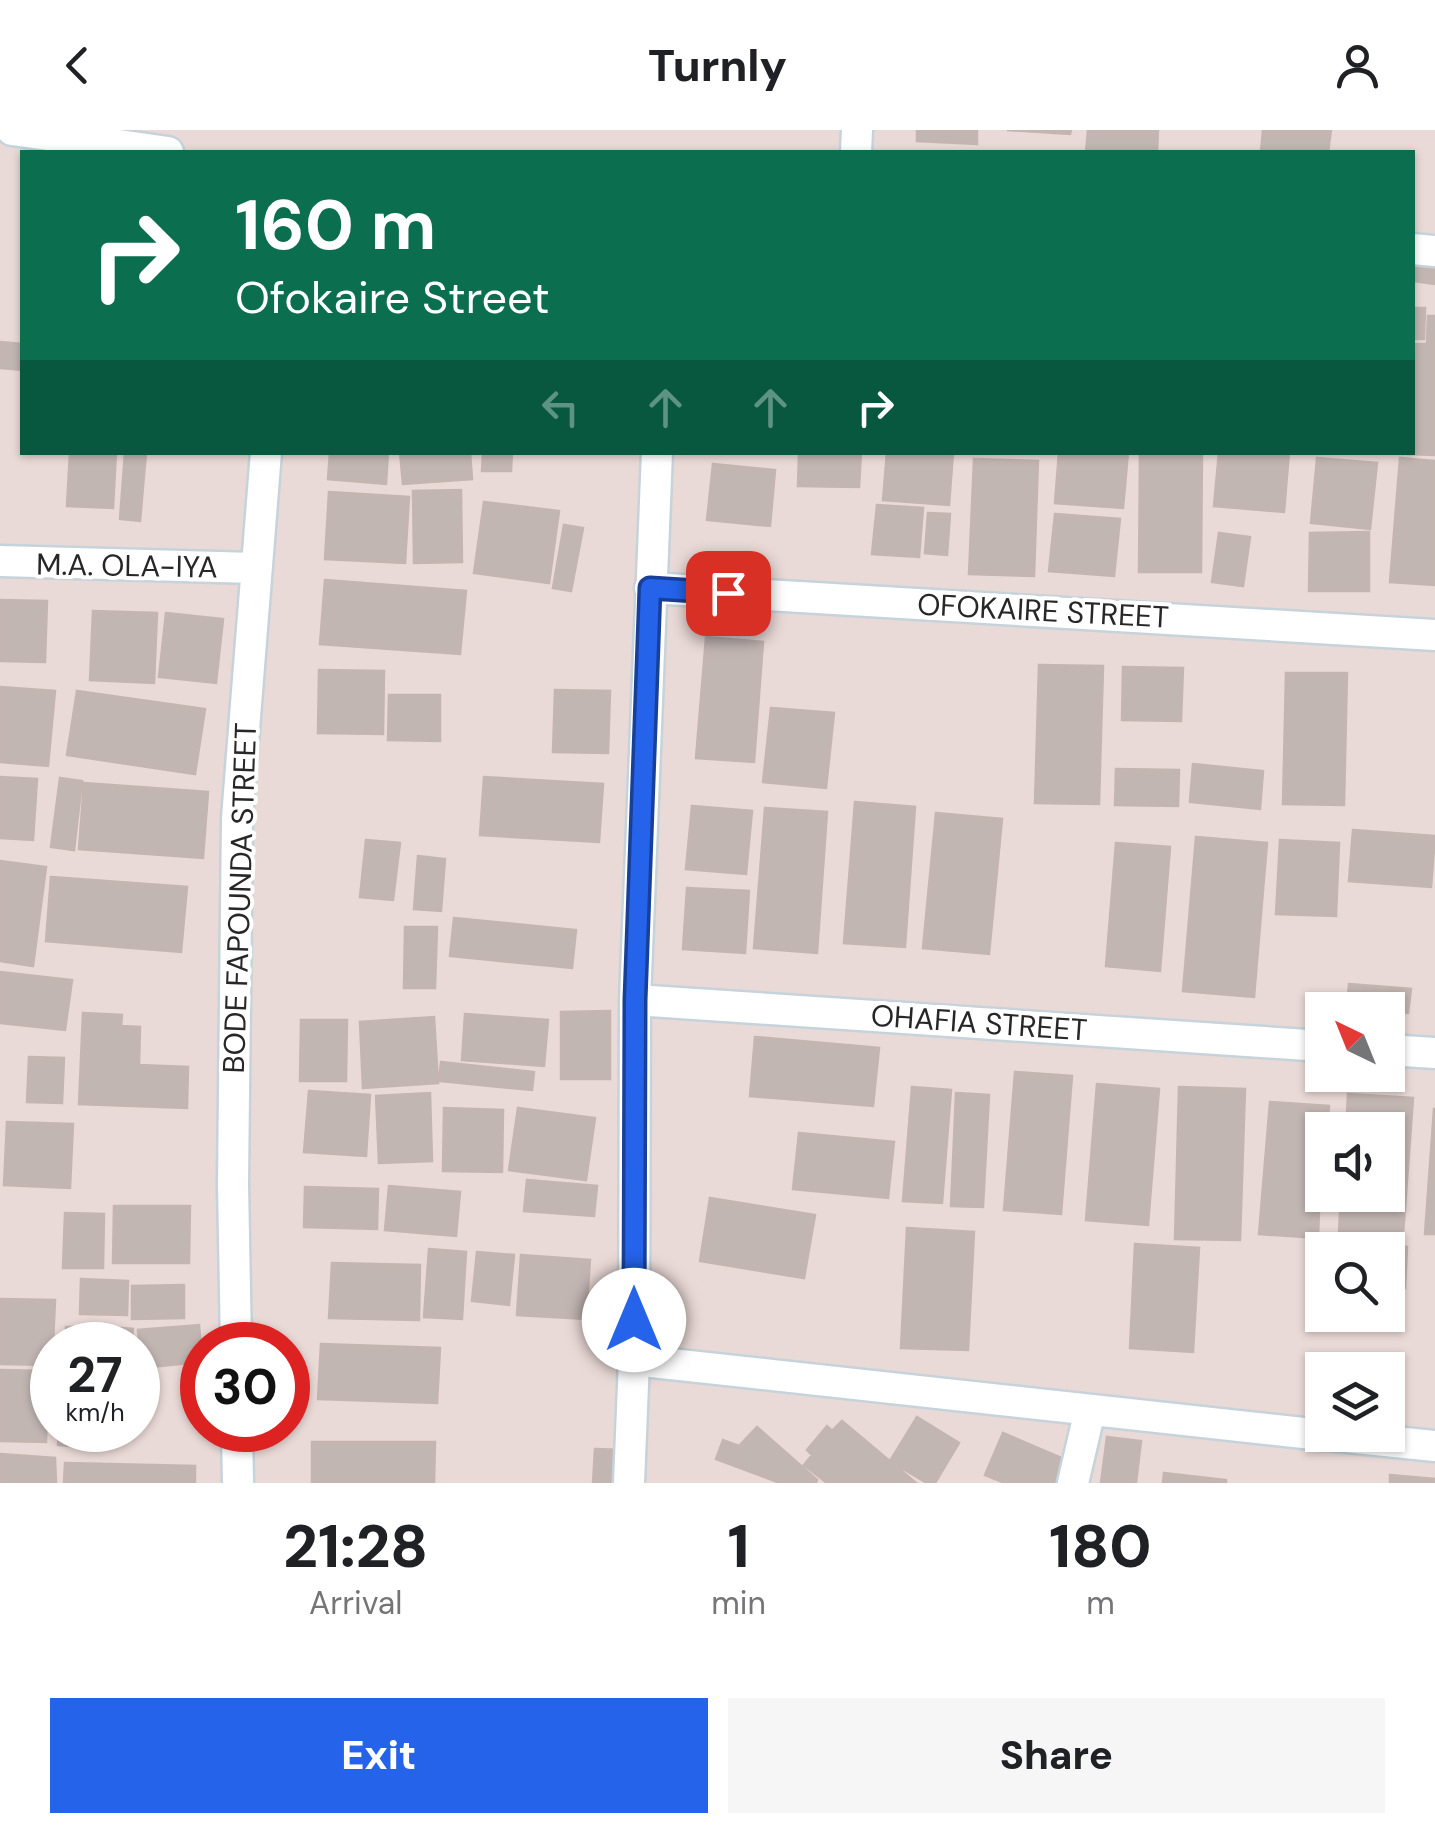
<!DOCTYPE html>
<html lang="en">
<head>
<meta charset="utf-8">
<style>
  :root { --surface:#fff; --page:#f6f6f6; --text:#202124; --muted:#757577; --accent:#2563eb }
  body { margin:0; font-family:"DM Sans",sans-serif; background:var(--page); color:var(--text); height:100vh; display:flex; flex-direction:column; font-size:38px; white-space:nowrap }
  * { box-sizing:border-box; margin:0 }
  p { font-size:32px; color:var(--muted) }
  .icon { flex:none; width:55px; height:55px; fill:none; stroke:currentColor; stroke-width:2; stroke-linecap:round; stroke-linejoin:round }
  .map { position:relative; height:1353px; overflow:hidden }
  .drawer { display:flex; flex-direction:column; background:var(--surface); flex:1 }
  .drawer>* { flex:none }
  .guide { position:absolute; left:20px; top:20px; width:1395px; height:305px; border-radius:0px; box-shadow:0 2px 8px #0004; background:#0b6e4f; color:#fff; overflow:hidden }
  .needle { width:65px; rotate:317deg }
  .buttons { position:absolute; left:1305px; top:862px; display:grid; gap:20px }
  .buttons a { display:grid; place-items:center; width:100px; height:100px; border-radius:0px; background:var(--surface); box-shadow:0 2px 8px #0004; font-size:50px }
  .speed { position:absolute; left:30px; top:1192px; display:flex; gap:20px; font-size:50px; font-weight:700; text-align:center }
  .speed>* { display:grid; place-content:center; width:130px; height:130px; border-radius:50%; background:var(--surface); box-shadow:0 2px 8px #0004; line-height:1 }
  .speed small { font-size:25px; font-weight:400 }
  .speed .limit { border:15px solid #d22; background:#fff; color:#111 }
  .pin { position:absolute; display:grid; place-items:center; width:85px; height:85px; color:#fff; margin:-42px; border-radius:20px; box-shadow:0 5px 15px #0006 }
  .me { position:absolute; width:110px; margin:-55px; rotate:0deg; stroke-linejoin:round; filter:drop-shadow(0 0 8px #0008) }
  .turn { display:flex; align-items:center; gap:35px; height:210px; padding:0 50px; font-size:45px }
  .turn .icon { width:130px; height:130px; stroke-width:2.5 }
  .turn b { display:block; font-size:70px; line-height:85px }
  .lanes { display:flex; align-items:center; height:95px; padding:0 50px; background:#0003; justify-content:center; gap:50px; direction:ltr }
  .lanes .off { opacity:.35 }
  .eta { display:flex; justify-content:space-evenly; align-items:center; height:170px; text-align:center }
  .eta b { font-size:60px; font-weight:800; line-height:70px }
  .action { display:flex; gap:20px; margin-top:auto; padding:20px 50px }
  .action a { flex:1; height:115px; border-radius:0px; background:var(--accent); color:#fff; font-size:40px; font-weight:800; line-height:115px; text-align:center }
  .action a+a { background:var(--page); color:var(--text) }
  header { display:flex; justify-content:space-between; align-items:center; height:130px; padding:0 50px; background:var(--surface); font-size:45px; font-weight:800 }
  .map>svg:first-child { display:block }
  .building { fill:#c2b6b3; stroke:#c5b5b1; stroke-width:2.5 }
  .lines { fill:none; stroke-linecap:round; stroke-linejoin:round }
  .minor-casing { stroke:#c6d3da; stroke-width:35 }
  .minor { stroke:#fff; stroke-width:30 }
  .route-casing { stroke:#184099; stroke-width:25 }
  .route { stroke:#2563eb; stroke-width:18 }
  .labels { text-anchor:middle; stroke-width:8; stroke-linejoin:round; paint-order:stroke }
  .street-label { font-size:30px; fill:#272727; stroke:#fff }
</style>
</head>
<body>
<header><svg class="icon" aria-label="back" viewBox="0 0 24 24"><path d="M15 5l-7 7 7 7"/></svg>Turnly<svg class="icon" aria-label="person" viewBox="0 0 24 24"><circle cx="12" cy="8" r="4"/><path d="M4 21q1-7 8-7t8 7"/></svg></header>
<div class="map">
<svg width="1435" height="1353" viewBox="0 0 1435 1353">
  <rect width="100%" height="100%" fill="#eadad7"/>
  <path class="building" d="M 917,0 L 977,0 L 977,14 L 917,11 Z
    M 1007,0 L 1071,0 L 1070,4 Z
    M 1088,0 L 1158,0 L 1157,22 L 1086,22 Z
    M 1263,0 L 1331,0 L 1328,22 L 1261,22 Z
    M 1415,136 L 1435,138 L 1435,154 L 1413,151 Z
    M 1412,178 L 1425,178 L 1424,209 L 1412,209 Z
    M 1428,186 L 1435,186 L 1435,325 L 1407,324 L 1412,322 L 1412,214 L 1427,214 Z
    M 0,212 L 22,214 L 22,240 L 0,238 Z
    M 70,322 L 116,322 L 113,378 L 67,376 Z
    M 125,322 L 146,323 L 140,391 L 120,389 Z
    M 330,322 L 388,322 L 386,354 L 328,349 Z
    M 400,322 L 470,322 L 472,349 L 403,354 Z
    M 483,322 L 512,322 L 511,341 L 482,341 Z
    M 799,322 L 861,322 L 859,357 L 798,356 Z
    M 887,322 L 953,323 L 949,375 L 883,370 Z
    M 1059,322 L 1128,322 L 1123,378 L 1055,373 Z
    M 1140,322 L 1202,322 L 1201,442 L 1139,442 Z
    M 1219,322 L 1289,322 L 1284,382 L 1214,376 Z
    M 1317,328 L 1377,333 L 1370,399 L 1311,393 Z
    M 1400,328 L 1435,331 L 1435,455 L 1390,452 Z
    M 974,329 L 1038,331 L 1034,446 L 969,444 Z
    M 713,334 L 775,340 L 770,396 L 707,390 Z
    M 461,360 L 462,432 L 414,433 L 413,361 Z
    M 329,362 L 409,367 L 405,433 L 325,429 Z
    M 484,372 L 559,381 L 549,453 L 474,443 Z
    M 877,375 L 923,378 L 919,427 L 872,424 Z
    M 928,383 L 950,384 L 947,425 L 925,423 Z
    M 1055,384 L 1120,389 L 1114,446 L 1049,441 Z
    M 564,395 L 583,398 L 571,461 L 553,458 Z
    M 1369,402 L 1369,461 L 1309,461 L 1310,403 Z
    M 1219,403 L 1250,407 L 1243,456 L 1212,452 Z
    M 325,450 L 466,461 L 460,524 L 320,514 Z
    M 0,470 L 47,471 L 45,532 L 0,531 Z
    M 93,481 L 157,483 L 154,553 L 90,550 Z
    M 166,483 L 223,489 L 216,553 L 159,547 Z
    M 706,507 L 763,512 L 754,632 L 696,628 Z
    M 1039,535 L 1103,536 L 1099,674 L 1035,673 Z
    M 1123,537 L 1183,538 L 1181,591 L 1122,590 Z
    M 319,540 L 384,541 L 383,604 L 318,603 Z
    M 1286,543 L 1347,543 L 1344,675 L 1283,674 Z
    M 0,557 L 55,561 L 48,636 L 0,632 Z
    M 555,560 L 610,561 L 608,623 L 553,622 Z
    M 77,561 L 205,579 L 195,644 L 67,625 Z
    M 389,565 L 440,565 L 440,611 L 388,610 Z
    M 771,578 L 834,583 L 826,658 L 763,652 Z
    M 1193,634 L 1263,641 L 1260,679 L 1190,672 Z
    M 1116,639 L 1179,640 L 1178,676 L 1115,675 Z
    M 0,647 L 37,649 L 33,710 L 0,708 Z
    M 484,647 L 603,654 L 599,712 L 480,705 Z
    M 60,648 L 82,651 L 74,720 L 51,717 Z
    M 84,653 L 208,662 L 203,728 L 79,719 Z
    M 855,672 L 915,677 L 905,817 L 844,813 Z
    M 692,676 L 752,681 L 746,744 L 686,739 Z
    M 765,678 L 827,682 L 817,823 L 754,818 Z
    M 936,683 L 1002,689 L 989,824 L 923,818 Z
    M 1353,700 L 1435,706 L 1431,757 L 1349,751 Z
    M 1196,707 L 1267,713 L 1254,867 L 1183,861 Z
    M 366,710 L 400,713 L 393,770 L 360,767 Z
    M 1280,710 L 1339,713 L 1336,786 L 1276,784 Z
    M 1116,713 L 1170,717 L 1160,841 L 1106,836 Z
    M 418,726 L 445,729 L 441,781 L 414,779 Z
    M 0,731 L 46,737 L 33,836 L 0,831 Z
    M 51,747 L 187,757 L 181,822 L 46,811 Z
    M 687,758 L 749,761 L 745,823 L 683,819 Z
    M 454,788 L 576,800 L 572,838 L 450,826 Z
    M 405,797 L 437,797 L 435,858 L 404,858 Z
    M 0,842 L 72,850 L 65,900 L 0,893 Z
    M 1349,854 L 1411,859 L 1408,883 L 1347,878 Z
    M 610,881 L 610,949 L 561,949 L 561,882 Z
    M 83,883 L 122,885 L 121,896 L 140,897 L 139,935 L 188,937 L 187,978 L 79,974 Z
    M 465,884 L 548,890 L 544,936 L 462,930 Z
    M 434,887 L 438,953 L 363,958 L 360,892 Z
    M 301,890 L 347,890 L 346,951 L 300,951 Z
    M 755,907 L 879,918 L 873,976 L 750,966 Z
    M 29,927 L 64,928 L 62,973 L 27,972 Z
    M 441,932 L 534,942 L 532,960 L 439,951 Z
    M 1015,942 L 1072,946 L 1061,1084 L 1004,1080 Z
    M 1097,954 L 1159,959 L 1148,1095 L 1086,1090 Z
    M 912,957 L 951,960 L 942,1073 L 903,1071 Z
    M 1179,957 L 1245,959 L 1240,1110 L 1175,1109 Z
    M 309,961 L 370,965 L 366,1026 L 304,1022 Z
    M 430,963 L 432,1031 L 379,1033 L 376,966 Z
    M 956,963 L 989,965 L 983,1077 L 951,1076 Z
    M 1348,964 L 1413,968 L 1403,1105 L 1339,1101 L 1341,1065 L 1388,1065 L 1388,1000 L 1346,1000 Z
    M 1270,972 L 1329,976 L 1327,1000 L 1322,1000 L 1318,1108 L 1259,1104 Z
    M 444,978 L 503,980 L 502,1042 L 443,1041 Z
    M 518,978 L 595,988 L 586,1050 L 509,1040 Z
    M 1434,979 L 1435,979 L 1435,1104 L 1425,1104 Z
    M 7,992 L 73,994 L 70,1058 L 4,1055 Z
    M 799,1003 L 894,1012 L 888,1068 L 793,1059 Z
    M 527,1050 L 597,1056 L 594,1086 L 524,1081 Z
    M 389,1056 L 460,1062 L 456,1106 L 385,1100 Z
    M 305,1057 L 378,1059 L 377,1099 L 304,1097 Z
    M 710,1068 L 815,1085 L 804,1148 L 700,1131 Z
    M 114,1076 L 190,1076 L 189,1133 L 113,1133 Z
    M 65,1083 L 104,1084 L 103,1138 L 63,1138 Z
    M 907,1098 L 974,1102 L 968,1220 L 901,1218 Z
    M 1330,1113 L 1407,1117 L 1405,1158 L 1388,1157 L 1388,1120 L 1330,1120 Z
    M 1135,1114 L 1199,1118 L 1193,1222 L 1130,1218 Z
    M 429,1119 L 466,1122 L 462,1189 L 424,1187 Z
    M 477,1122 L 514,1125 L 509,1175 L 472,1171 Z
    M 521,1125 L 590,1130 L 586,1189 L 517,1185 Z
    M 332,1133 L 420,1135 L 419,1190 L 329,1188 Z
    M 81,1149 L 128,1151 L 127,1185 L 80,1184 Z
    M 184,1155 L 184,1188 L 132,1189 L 132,1156 Z
    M 0,1169 L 55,1170 L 52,1235 L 0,1234 Z
    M 199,1195 L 202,1232 L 141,1238 L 138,1200 Z
    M 95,1196 L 133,1199 L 131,1215 L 93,1215 Z
    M 66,1197 L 88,1197 L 88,1215 L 66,1215 Z
    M 321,1214 L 440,1218 L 437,1273 L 318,1269 Z
    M 0,1240 L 48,1241 L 46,1312 L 0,1311 Z
    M 917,1287 L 959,1313 L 935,1353 L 927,1353 L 890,1331 Z
    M 842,1291 L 916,1353 L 827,1353 L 804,1335 L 812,1325 L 807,1320 L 827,1296 L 832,1301 Z
    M 757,1297 L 817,1350 L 816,1353 L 780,1353 L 716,1329 L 723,1310 L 739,1316 Z
    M 59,1300 L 89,1300 L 88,1318 L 58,1315 Z
    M 1003,1303 L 1066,1330 L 1055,1353 L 1005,1353 L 985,1345 Z
    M 1107,1307 L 1141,1311 L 1136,1353 L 1101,1353 Z
    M 312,1312 L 435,1312 L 434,1353 L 312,1353 Z
    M 595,1319 L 625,1320 L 623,1353 L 593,1353 Z
    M 0,1324 L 55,1328 L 56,1353 L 0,1353 Z
    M 65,1333 L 195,1336 L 195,1353 L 64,1353 Z
    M 1164,1343 L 1226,1350 L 1226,1353 L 1163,1353 Z
    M 1390,1345 L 1435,1349 L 1435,1353 L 1390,1353 Z"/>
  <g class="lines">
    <defs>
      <path id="minor" d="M 12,0 L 168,22
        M 856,22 L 857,0
        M 1412,119 L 1435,121
        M 0,431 L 255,438
        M 650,458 L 1435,505
        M 635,870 L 1322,916
        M 1388,920 L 1435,923
        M 236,1215 L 233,1054 L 237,688 L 266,322
        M 634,1230 L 1322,1305
        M 237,1300 L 238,1353
        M 1327,1305 L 1435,1316
        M 629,1353 L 634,1230 L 635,870 L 657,322
        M 1073,1353 L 1090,1280"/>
    </defs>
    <use href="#minor" class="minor-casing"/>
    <use href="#minor" class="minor"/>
  </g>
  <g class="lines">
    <defs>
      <path id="route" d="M 634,1190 L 635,870 L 650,458 L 728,463"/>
    </defs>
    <use href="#route" class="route-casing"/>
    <use href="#route" class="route"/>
  </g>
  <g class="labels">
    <g class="street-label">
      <text transform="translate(127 436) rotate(1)" y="10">M.A. OLA-IYA</text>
      <text transform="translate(1043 481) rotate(3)" y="10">OFOKAIRE STREET</text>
      <text transform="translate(240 768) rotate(-88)" y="10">BODE FAPOUNDA STREET</text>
      <text transform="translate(979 893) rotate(4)" y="10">OHAFIA STREET</text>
    </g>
  </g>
</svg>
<div class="buttons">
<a><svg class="needle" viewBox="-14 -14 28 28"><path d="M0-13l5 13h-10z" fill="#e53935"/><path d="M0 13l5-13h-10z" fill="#757577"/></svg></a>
<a><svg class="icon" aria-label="sound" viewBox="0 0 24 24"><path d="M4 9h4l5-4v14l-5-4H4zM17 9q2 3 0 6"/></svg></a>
<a><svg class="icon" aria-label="search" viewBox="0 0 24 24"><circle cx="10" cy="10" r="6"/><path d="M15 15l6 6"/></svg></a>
<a><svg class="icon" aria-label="layers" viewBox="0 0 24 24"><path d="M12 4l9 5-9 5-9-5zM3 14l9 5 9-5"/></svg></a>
</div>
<div class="speed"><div>27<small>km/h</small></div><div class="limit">30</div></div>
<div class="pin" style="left:728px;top:463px;background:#d93025"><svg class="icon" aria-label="arrive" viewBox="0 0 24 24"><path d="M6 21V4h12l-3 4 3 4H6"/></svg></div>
<svg class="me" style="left:634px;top:1190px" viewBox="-20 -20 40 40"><circle r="19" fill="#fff"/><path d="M0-13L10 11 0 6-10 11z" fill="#2563eb"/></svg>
<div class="guide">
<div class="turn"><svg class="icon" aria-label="right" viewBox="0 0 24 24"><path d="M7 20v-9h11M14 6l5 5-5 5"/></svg><div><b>160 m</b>Ofokaire Street</div></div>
<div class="lanes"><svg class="icon off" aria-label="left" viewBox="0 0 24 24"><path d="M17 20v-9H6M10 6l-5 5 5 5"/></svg><svg class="icon off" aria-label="ahead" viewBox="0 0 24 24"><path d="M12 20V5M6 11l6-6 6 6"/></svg><svg class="icon off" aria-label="ahead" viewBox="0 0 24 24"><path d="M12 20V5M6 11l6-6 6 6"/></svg><svg class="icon" aria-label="right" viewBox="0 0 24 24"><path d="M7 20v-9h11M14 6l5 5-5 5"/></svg></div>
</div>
</div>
<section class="drawer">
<div class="eta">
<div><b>21:28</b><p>Arrival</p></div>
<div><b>1</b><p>min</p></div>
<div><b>180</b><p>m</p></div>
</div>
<div class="action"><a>Exit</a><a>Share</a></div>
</section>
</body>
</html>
